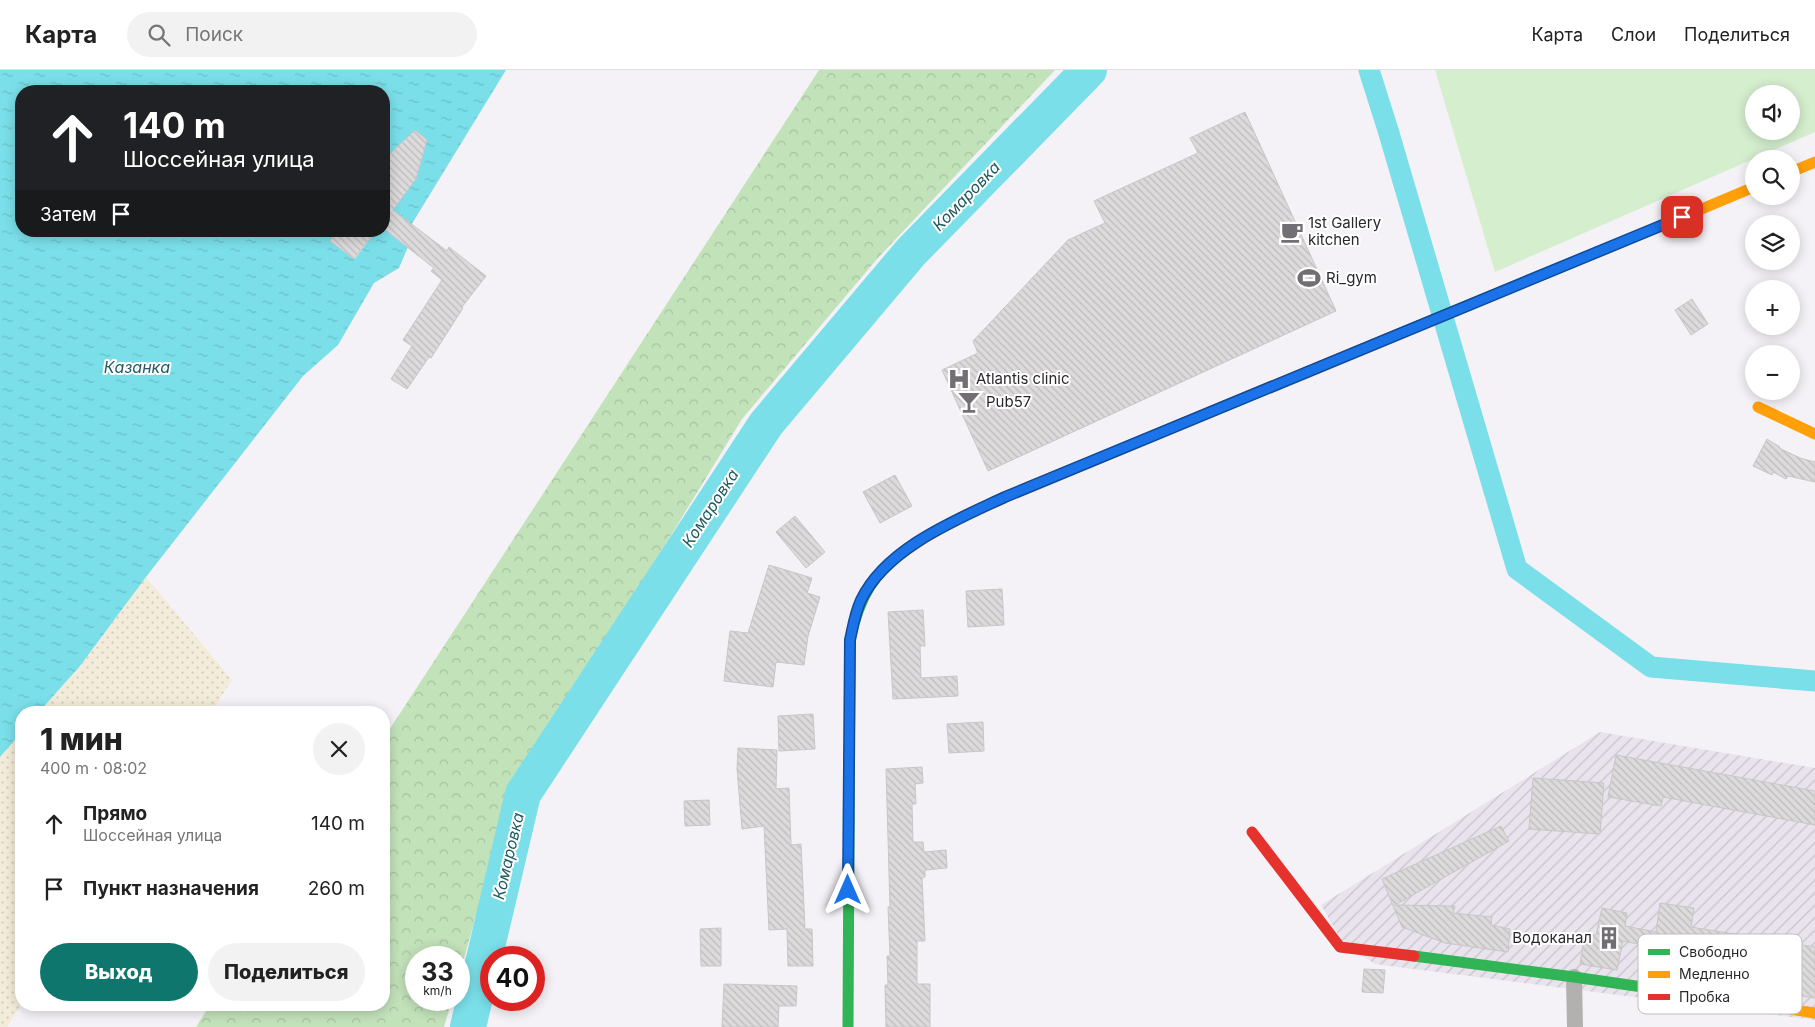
<!DOCTYPE html>
<html lang="ru">
<head>
<meta charset="utf-8">
<style>
  :root { --surface:#fff; --page:#f2f2f2; --text:#222; --muted:#767676; --line:#e0e0e0; --accent:#0f766e }
  body { margin:0; font-family:Inter,sans-serif; background:var(--page); color:var(--text); height:100vh; display:flex; flex-direction:column; font-size:19px; white-space:nowrap }
  * { box-sizing:border-box; margin:0 }
  p { font-size:16px; color:var(--muted) }
  .icon { flex:none; width:28px; height:28px; fill:none; stroke:currentColor; stroke-width:2; stroke-linecap:round; stroke-linejoin:round }
  .map { position:relative; flex:1; overflow:hidden }
  .side { position:absolute; left:15px; top:636px; width:375px; height:305px; display:flex; flex-direction:column; background:var(--surface); border-radius:20px; box-shadow:0 2px 12px #0003 }
  .side>* { flex:none }
  .hud { position:absolute; left:15px; top:15px; width:375px; height:152px; border-radius:20px; box-shadow:0 2px 12px #0003; background:#202124; color:#fff; overflow:hidden }
  .buttons { position:absolute; left:1745px; top:15px; display:grid; gap:10px }
  .buttons a { display:grid; place-items:center; width:55px; height:55px; border-radius:50%; background:var(--surface); box-shadow:0 2px 12px #0003; font-size:25px }
  .speed { position:absolute; left:405px; top:876px; display:flex; gap:10px; font-size:25px; font-weight:700; text-align:center }
  .speed>* { display:grid; place-content:center; width:65px; height:65px; border-radius:50%; background:var(--surface); box-shadow:0 2px 12px #0003; line-height:1 }
  .speed small { font-size:12px; font-weight:400 }
  .speed .limit { border:8px solid #d22; background:#fff; color:#111 }
  .pin { position:absolute; display:grid; place-items:center; width:42px; height:42px; color:#fff; margin:-21px; border-radius:10px; box-shadow:0 2px 8px #0006 }
  .me { position:absolute; width:55px; margin:-28px; rotate:0deg; stroke-linejoin:round; filter:drop-shadow(0 0 4px #0008) }
  .turn { display:flex; align-items:center; gap:18px; height:105px; padding:0 25px; font-size:22px }
  .turn .icon { width:65px; height:65px; stroke-width:2.5 }
  .turn b { display:block; font-size:35px; line-height:42px }
  .then { display:flex; align-items:center; height:48px; padding:0 25px; background:#0003; gap:10px; font-size:19px }
  .round { display:grid; place-items:center; flex:none; width:52px; height:52px; border-radius:26px; background:var(--page) }
  .headline { display:flex; align-items:center; justify-content:space-between; height:85px; padding:0 25px }
  h1 { font-size:30px; font-weight:800; line-height:38px }
  .action { display:flex; gap:10px; margin-top:auto; padding:10px 25px }
  .action a { flex:1; height:58px; border-radius:30px; background:var(--accent); color:#fff; font-size:20px; font-weight:800; line-height:58px; text-align:center }
  .action a+a { background:var(--page); color:var(--text) }
  ul { padding:0; list-style:none }
  li { display:flex; align-items:center; gap:15px; height:65px; padding:0 25px }
  li div { flex:1 }
  li b { display:block; font-size:19px }
  li em { font-style:normal }
  header { display:flex; align-items:center; gap:30px; box-sizing:border-box; height:70px; padding:0 25px; background:var(--surface); border-bottom:1px solid var(--line) }
  header strong { font-size:24px }
  nav { display:flex; gap:28px; margin-inline-start:auto; font-size:18px }
  .search { width:350px; height:45px; background:var(--page); display:flex; align-items:center; gap:12px; box-sizing:border-box; padding:0 18px; border-radius:28px; color:var(--muted); font-size:19px }
  .map>svg:first-child { display:block }
  .industrial { fill:url(#industrial-furrows) }
  .green { fill:#d5eece; fill-rule:evenodd }
  .forest { fill:url(#forest-crowns) }
  .sand { fill:url(#sand-dots) }
  .water { fill:url(#water-ripples); fill-rule:evenodd }
  .lines { fill:none; stroke-linecap:round; stroke-linejoin:round }
  .canal { stroke:#7adfe9; stroke-width:21 }
  .river { stroke:#7adfe9; stroke-width:36 }
  .building { fill:url(#building-back-hatch); stroke:#c8c6c7 }
  .street { stroke:#b2b1b0; stroke-width:16 }
  .fast { stroke:#30b455; stroke-width:11 }
  .slow { stroke:#ff9f0a; stroke-width:11 }
  .jam { stroke:#e5322d; stroke-width:11 }
  .route-casing { stroke:#114b97; stroke-width:12 }
  .route { stroke:#1a73e8; stroke-width:9 }
  .labels { text-anchor:middle; stroke-width:4; stroke-linejoin:round; paint-order:stroke }
  .poi-label { font-size:15px; fill:#2a282c; stroke:#fff; text-anchor:start }
  .water-label { font-size:16px; font-style:italic; fill:#1f5a5f; stroke:#fff }
  .key { fill:#fff; stroke:#bfbec0; stroke-width:1 }
  .key-label { font-size:14px; fill:#2a282c }
</style>
</head>
<body>
<header>
<strong>Карта</strong>
<div class="search"><svg class="icon" aria-label="search" viewBox="0 0 24 24"><circle cx="10" cy="10" r="6"/><path d="M15 15l6 6"/></svg>Поиск</div>
<nav><a>Карта</a><a>Слои</a><a>Поделиться</a></nav>
</header>
<div class="map">
<svg width="1815" height="957" viewBox="0 0 1815 957">
  <defs>
    <pattern id="industrial-furrows" width="10" height="10" patternUnits="userSpaceOnUse" patternTransform="scale(1.25)"><rect width="10" height="10" fill="#e9e3ed"/><path d="M-1 1l2-2M0 10L10 0M9 11l2-2" fill="none" stroke="#c8c3cb"/></pattern>
    <pattern id="forest-crowns" width="20" height="18" patternUnits="userSpaceOnUse" patternTransform="scale(1.25)"><rect width="20" height="18" fill="#c2e2ba"/><path d="M2 6a3 3 0 1 1 6 0M12 15a3 3 0 1 1 6 0" fill="none" stroke="#a7c2a0"/></pattern>
    <pattern id="sand-dots" width="8" height="8" patternUnits="userSpaceOnUse" patternTransform="scale(1.25)"><rect width="8" height="8" fill="#f3ecda"/><path d="M2 2h.1M6 6h.1" fill="none" stroke="#d0cabb" stroke-width="1.8" stroke-linecap="round"/></pattern>
    <pattern id="water-ripples" width="26" height="14" patternUnits="userSpaceOnUse" patternTransform="scale(1.25)"><rect width="26" height="14" fill="#7adfe9"/><path d="M2 4q2-2 4 0t4 0M15 11q2-2 4 0t4 0" fill="none" stroke="#6abfc8"/></pattern>
    <pattern id="building-back-hatch" width="6" height="6" patternUnits="userSpaceOnUse" patternTransform="scale(1.25)"><rect width="6" height="6" fill="#dcdada"/><path d="M-1 5l2 2M0 0l6 6M5-1l2 2" fill="none" stroke="#bdbbbb"/></pattern>
  </defs>
  <rect width="100%" height="100%" fill="#f4f2f6"/>
  <path class="industrial" d="M 1600,662 L 1815,698 L 1815,950 L 1375,894 L 1343,873 L 1321,835 Z"/>
  <path class="green" d="M 1435,0 L 1815,0 L 1815,62 L 1495,202 ZM 1754,24 L 1791,24 L 1791,61 L 1754,61 Z"/>
  <path class="forest" d="M 819,0 L 1055,0 L 877,189 L 742,349 L 508,732 L 459,906 L 459,888 L 416,888 L 416,930 L 452,930 L 444,957 L 196,957 L 210,935 L 384,935 L 384,668 Z"/>
  <path class="sand" d="M 146,507 L 232,610 L 211,642 L 39,642 L 80,596 Z
    M 21,663 L 21,935 L 7,957 L 0,957 L 0,687 Z"/>
  <path class="water" d="M 0,0 L 506,0 L 410,157 L 411,170 L 399,198 L 374,213 L 338,275 L 303,306 L 146,507 L 80,596 L 39,642 L 21,642 L 21,663 L 0,687 ZM 21,21 L 384,21 L 384,93 L 390,84 L 415,60 L 427,70 L 416,109 L 384,151 L 384,161 L 376,161 L 355,189 L 330,171 L 337,161 L 21,161 Z"/>
  <g class="lines">
    <path class="canal" d="M 1369,0 L 1388,60 L 1517,499 L 1651,597 L 1815,611"/>
    <path class="river" d="M 468,957 L 523,724 L 766,354 L 911,182 L 1089,0"/>
  </g>
  <path class="building" d="M 1245,42 L 1336,241 L 988,401 L 942,300 L 978,283 L 973,271 L 1068,170 L 1105,153 L 1094,131 L 1198,83 L 1190,68 Z
    M 415,60 L 427,70 L 416,109 L 393,140 L 447,181 L 449,177 L 486,206 L 462,237 L 463,238 L 431,288 L 429,287 L 407,319 L 391,309 L 412,276 L 403,270 L 442,210 L 431,201 L 434,198 L 384,159 L 384,94 L 390,84 Z
    M 337,161 L 376,161 L 354,189 L 330,171 Z
    M 1692,229 L 1708,254 L 1691,265 L 1675,240 Z
    M 1767,369 L 1780,377 L 1779,378 L 1800,388 L 1815,392 L 1815,412 L 1788,406 L 1786,409 L 1773,402 L 1772,405 L 1753,396 Z
    M 895,405 L 912,436 L 880,453 L 863,422 Z
    M 795,446 L 825,482 L 806,498 L 776,462 Z
    M 769,495 L 812,508 L 807,523 L 820,527 L 808,566 L 804,595 L 776,592 L 773,617 L 724,611 L 730,561 L 748,563 Z
    M 1002,519 L 1004,555 L 968,557 L 966,521 Z
    M 923,540 L 925,576 L 920,576 L 921,608 L 957,606 L 958,626 L 893,629 L 888,542 Z
    M 813,644 L 815,679 L 779,681 L 778,646 Z
    M 983,652 L 984,681 L 949,683 L 947,654 Z
    M 738,678 L 777,680 L 776,719 L 789,718 L 791,775 L 801,774 L 805,859 L 812,859 L 813,896 L 788,896 L 787,859 L 769,860 L 764,756 L 742,759 L 737,699 Z
    M 1616,685 L 1815,721 L 1815,755 L 1663,727 L 1661,736 L 1608,727 Z
    M 922,697 L 923,713 L 915,714 L 916,734 L 912,734 L 913,772 L 923,772 L 924,782 L 946,780 L 947,798 L 925,800 L 925,807 L 922,808 L 925,871 L 917,871 L 917,914 L 930,914 L 930,957 L 886,957 L 885,915 L 888,915 L 887,886 L 890,886 L 888,837 L 890,837 L 886,699 Z
    M 1533,708 L 1604,713 L 1600,764 L 1529,759 Z
    M 709,730 L 710,755 L 685,756 L 684,731 Z
    M 1501,756 L 1509,771 L 1395,835 L 1455,836 L 1453,843 L 1492,847 L 1491,855 L 1510,859 L 1508,882 L 1445,873 L 1402,857 L 1382,809 Z
    M 1660,833 L 1694,838 L 1691,857 L 1815,877 L 1815,928 L 1689,908 L 1688,910 L 1651,905 L 1654,877 L 1623,871 L 1617,900 L 1580,894 L 1585,863 L 1596,865 L 1602,838 L 1627,843 L 1625,856 L 1656,862 Z
    M 721,858 L 721,896 L 701,896 L 700,859 Z
    M 1364,899 L 1385,900 L 1383,923 L 1362,922 Z
    M 724,914 L 797,916 L 796,936 L 779,936 L 778,957 L 722,957 Z"/>
  <g class="lines">
    <path class="street" d="M 1574,907 L 1575,957"/>
    <path class="fast" d="M 1398,264 L 1685,146
      M 1414,886 L 1574,907 L 1711,927
      M 848,957 L 850,570 C 859,528 873,502 910,477"/>
    <path class="slow" d="M 1791,102 L 1815,92
      M 1685,146 L 1754,117
      M 1758,337 L 1815,364
      M 910,477 C 967,439 1034,415 1097,389
      M 1711,927 L 1815,943"/>
    <path class="jam" d="M 1097,389 L 1398,264
      M 1252,762 L 1340,877 L 1414,886"/>
  </g>
  <g class="lines">
    <defs>
      <path id="route" d="M 848,820 L 850,570 C 853,556 855,543 861,530 C 886,478 956,450 1005,427 L 1682,147"/>
    </defs>
    <use href="#route" class="route-casing"/>
    <use href="#route" class="route"/>
  </g>
  <defs>
    <symbol id="cafe-bare" viewBox="-9 -9 18 18"><path d="M-5.5-4.5H6V0H3Q3 3.5 0 3.5H-2.5Q-5.5 3.5-5.5 0ZM3-3.2v2h1.7v-2ZM-6 4.5H4V6H-6Z" fill="#716f73" stroke="#fff" stroke-width="2.5" paint-order="stroke"/></symbol>
    <symbol id="stadium-bare" viewBox="-9 -9 18 18"><path d="M0-5a6.5 5 0 1 0 0 10a6.5 5 0 1 0 0-10ZM-3.5-1.8h7v3.6h-7Z" fill="#716f73" stroke="#fff" stroke-width="2.5" paint-order="stroke"/></symbol>
    <symbol id="hospital-bare" viewBox="-9 -9 18 18"><path d="M-5-5h3v3.5h4V-5h3V5h-3V1.5h-4V5h-3Z" fill="#716f73" stroke="#fff" stroke-width="2.5" paint-order="stroke"/></symbol>
    <symbol id="bar-bare" viewBox="-9 -9 18 18"><path d="M-6-5H6L.8 .8V4.5H3.5V6h-7V4.5H-.8V.8Z" fill="#716f73" stroke="#fff" stroke-width="2.5" paint-order="stroke"/></symbol>
    <symbol id="building-bare" viewBox="-9 -9 18 18"><path d="M-4-6H4V6H1V3H-1V6H-4ZM-2.5-4.3h1.7v1.8h-1.7ZM.8-4.3h1.7v1.8H.8ZM-2.5-1h1.7V.8h-1.7ZM.8-1h1.7V.8H.8Z" fill="#716f73" stroke="#fff" stroke-width="2.5" paint-order="stroke"/></symbol>
  </defs>
  <g fill-rule="evenodd">
    <use href="#cafe-bare" x="1276" y="146" width="32" height="32"/>
    <use href="#stadium-bare" x="1293" y="192" width="32" height="32"/>
    <use href="#hospital-bare" x="943" y="293" width="32" height="32"/>
    <use href="#bar-bare" x="953" y="316" width="32" height="32"/>
    <use href="#building-bare" x="1593" y="852" width="32" height="32"/>
  </g>
  <g class="labels">
    <g class="poi-label">
      <text x="1308" y="158">1st Gallery<tspan x="1308" dy="17">kitchen</tspan></text>
      <text x="1326" y="213">Ri_gym</text>
      <text x="976" y="314">Atlantis clinic</text>
      <text x="986" y="337">Pub57</text>
      <text x="1592" y="873" text-anchor="end">Водоканал</text>
    </g>
    <g class="water-label">
      <text transform="translate(966 126) rotate(-46)" y="6">Комаровка</text>
      <text x="137" y="303">Казанка</text>
      <text transform="translate(710 438) rotate(-57)" y="6">Комаровка</text>
      <text transform="translate(508 786) rotate(-77)" y="6">Комаровка</text>
    </g>
  </g>
  <rect x="1638" y="864" width="164" height="80" rx="8" class="key"/>
  <rect x="1648" y="879" width="22" height="6" fill="#30b455"/>
  <rect x="1648" y="901" width="22" height="7" fill="#ff9f0a"/>
  <rect x="1648" y="924" width="22" height="6" fill="#e5322d"/>
  <g class="key-label">
    <text x="1679" y="887">Свободно</text>
    <text x="1679" y="909">Медленно</text>
    <text x="1679" y="932">Пробка</text>
  </g>
</svg>
<div class="buttons">
<a><svg class="icon" aria-label="sound" viewBox="0 0 24 24"><path d="M4 9h4l5-4v14l-5-4H4zM17 9q2 3 0 6"/></svg></a>
<a><svg class="icon" aria-label="search" viewBox="0 0 24 24"><circle cx="10" cy="10" r="6"/><path d="M15 15l6 6"/></svg></a>
<a><svg class="icon" aria-label="layers" viewBox="0 0 24 24"><path d="M12 4l9 5-9 5-9-5zM3 14l9 5 9-5"/></svg></a>
<a>+</a>
<a>−</a>
</div>
<div class="speed"><div>33<small>km/h</small></div><div class="limit">40</div></div>
<div class="pin" style="left:1682px;top:147px;background:#d93025"><svg class="icon" aria-label="arrive" viewBox="0 0 24 24"><path d="M6 21V4h12l-3 4 3 4H6"/></svg></div>
<svg class="me" style="left:848px;top:820px" viewBox="-20 -20 40 40"><path d="M0-17L14 15 0 8-14 15z" fill="#1a73e8" stroke="#fff" stroke-width="4"/></svg>
<div class="hud">
<div class="turn"><svg class="icon" aria-label="ahead" viewBox="0 0 24 24"><path d="M12 20V5M6 11l6-6 6 6"/></svg><div><b>140 m</b>Шоссейная улица</div></div>
<div class="then">Затем<svg class="icon" aria-label="arrive" viewBox="0 0 24 24"><path d="M6 21V4h12l-3 4 3 4H6"/></svg></div>
</div>
<section class="side">
<div class="headline"><div><h1>1 мин</h1><p>400 m · 08:02</p></div><a class="round"><svg class="icon" aria-label="close" viewBox="0 0 24 24"><path d="M6 6l12 12M18 6L6 18"/></svg></a></div>
<ul>
<li><svg class="icon" aria-label="ahead" viewBox="0 0 24 24"><path d="M12 20V5M6 11l6-6 6 6"/></svg><div><b>Прямо</b><p>Шоссейная улица</p></div><em>140 m</em></li>
<li><svg class="icon" aria-label="arrive" viewBox="0 0 24 24"><path d="M6 21V4h12l-3 4 3 4H6"/></svg><div><b>Пункт назначения</b></div><em>260 m</em></li>
</ul>
<div class="action"><a>Выход</a><a>Поделиться</a></div>
</section>
</div>
</body>
</html>
